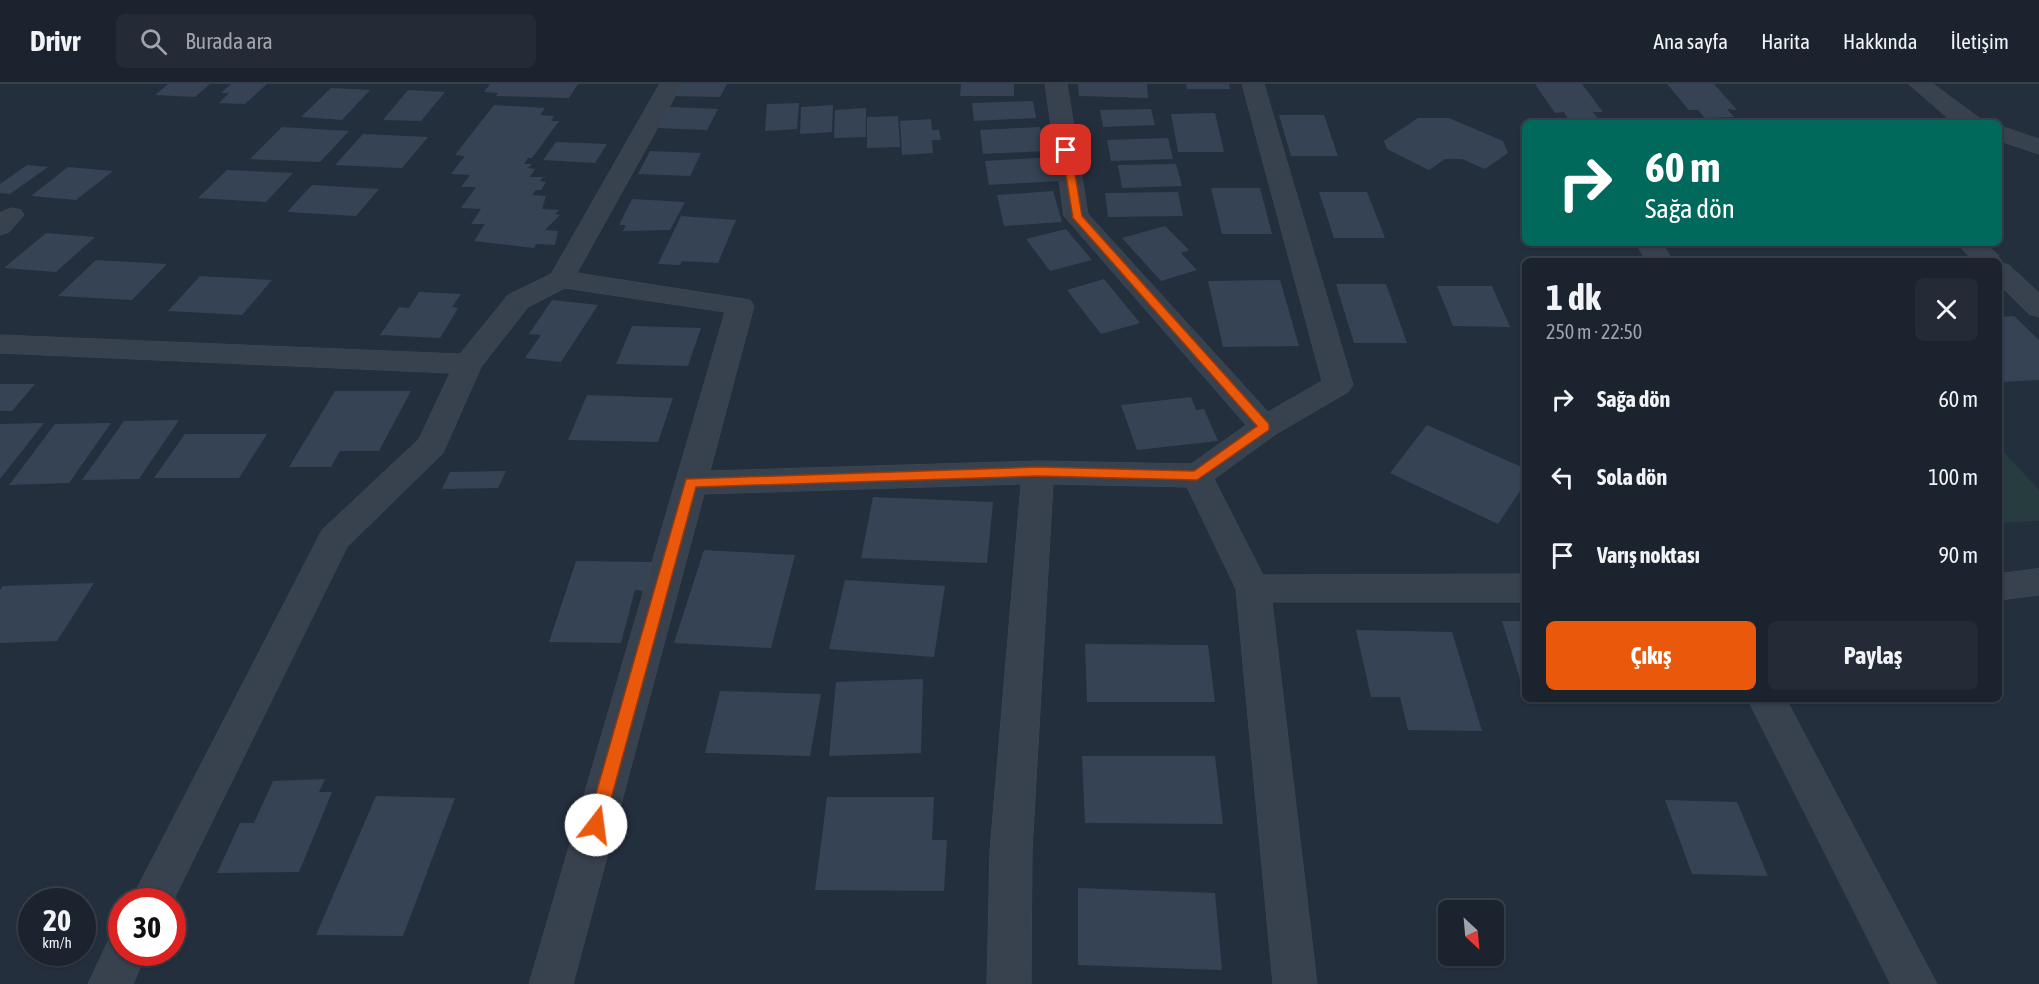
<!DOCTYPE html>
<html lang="tr">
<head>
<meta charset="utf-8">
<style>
  :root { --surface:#1b232e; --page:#242b36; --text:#f1f3f6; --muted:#a0a4aa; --line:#39404a; --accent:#ea580c }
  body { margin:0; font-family:"Asap Condensed",sans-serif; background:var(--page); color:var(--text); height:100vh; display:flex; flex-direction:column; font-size:22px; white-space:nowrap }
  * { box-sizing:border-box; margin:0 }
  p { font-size:20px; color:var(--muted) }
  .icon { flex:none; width:33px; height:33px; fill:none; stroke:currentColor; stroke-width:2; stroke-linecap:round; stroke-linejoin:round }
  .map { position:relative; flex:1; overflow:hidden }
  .side { position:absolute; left:1522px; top:174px; width:480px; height:444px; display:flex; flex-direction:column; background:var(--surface); border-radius:9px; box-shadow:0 2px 4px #0004,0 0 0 2px var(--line) }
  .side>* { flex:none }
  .hud { position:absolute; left:1522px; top:36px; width:480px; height:126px; border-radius:9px; box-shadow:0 2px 4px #0004,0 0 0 2px var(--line); background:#00695c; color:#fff; overflow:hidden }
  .needle { width:39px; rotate:154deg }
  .fabs { position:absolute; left:1438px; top:816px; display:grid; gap:12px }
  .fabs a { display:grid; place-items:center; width:66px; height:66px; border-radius:9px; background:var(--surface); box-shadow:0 2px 4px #0004,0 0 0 2px var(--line); font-size:30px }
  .speed { position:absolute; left:18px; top:804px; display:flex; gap:12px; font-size:30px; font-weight:700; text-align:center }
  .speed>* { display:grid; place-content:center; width:78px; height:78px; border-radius:50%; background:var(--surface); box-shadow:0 2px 4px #0004,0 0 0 2px var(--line); line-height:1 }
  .speed small { font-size:15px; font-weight:400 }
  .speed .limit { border:9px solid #d22; background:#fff; color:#111 }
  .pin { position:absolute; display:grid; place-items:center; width:51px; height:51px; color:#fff; margin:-26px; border-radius:12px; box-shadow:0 3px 9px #0006 }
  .me { position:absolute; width:66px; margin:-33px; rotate:15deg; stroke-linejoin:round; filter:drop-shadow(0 0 4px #0008) }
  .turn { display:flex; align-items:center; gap:21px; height:126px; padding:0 24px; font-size:27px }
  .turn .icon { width:78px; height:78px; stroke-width:2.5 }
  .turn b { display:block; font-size:42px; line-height:51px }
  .round { display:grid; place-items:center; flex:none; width:63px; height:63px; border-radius:9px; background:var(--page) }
  .overview { display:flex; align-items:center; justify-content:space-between; height:102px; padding:0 24px }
  h1 { font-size:36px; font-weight:700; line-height:45px }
  .primary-button { display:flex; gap:12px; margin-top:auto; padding:12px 24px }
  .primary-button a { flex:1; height:69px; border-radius:9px; background:var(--accent); color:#fff; font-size:24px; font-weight:700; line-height:69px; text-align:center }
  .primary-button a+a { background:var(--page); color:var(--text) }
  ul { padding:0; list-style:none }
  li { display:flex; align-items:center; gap:18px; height:78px; padding:0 24px }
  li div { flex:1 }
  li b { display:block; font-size:22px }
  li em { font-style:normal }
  header { display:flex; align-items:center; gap:36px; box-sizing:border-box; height:84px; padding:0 30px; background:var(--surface); border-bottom:2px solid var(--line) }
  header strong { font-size:28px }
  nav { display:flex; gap:33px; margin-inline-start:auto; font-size:21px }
  .search { width:420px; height:54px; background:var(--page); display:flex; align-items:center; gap:15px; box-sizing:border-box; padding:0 21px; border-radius:9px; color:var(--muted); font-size:22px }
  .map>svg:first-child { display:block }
  .green { fill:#263c3f }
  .building { fill:#364354 }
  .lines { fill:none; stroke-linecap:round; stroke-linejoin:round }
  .minor-casing { stroke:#414a57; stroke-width:1 }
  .minor { fill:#38414e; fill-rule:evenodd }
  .route { fill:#ea580c; stroke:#983908; stroke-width:1.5 }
</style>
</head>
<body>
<header>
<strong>Drivr</strong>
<div class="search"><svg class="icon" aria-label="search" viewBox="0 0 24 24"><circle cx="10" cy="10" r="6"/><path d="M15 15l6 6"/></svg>Burada ara</div>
<nav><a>Ana sayfa</a><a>Harita</a><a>Hakkında</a><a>İletişim</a></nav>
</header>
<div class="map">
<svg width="2039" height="900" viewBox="0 0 2039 900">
  <rect width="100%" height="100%" fill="#242f3e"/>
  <path class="green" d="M 2000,364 L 2039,406 L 2039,437 L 2000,439 Z"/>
  <path class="building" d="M 168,0 L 210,0 L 195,13 L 155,11 Z
    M 231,0 L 267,0 L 245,20 L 219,19 L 229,9 L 221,9 Z
    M 490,0 L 578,0 L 569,14 L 496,12 L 498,9 L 484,8 Z
    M 679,0 L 727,0 L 720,13 L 672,12 Z
    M 961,0 L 1014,0 L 1014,12 L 960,12 Z
    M 1078,0 L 1147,0 L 1148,14 L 1079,12 Z
    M 1186,0 L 1229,0 L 1230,5 L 1187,5 Z
    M 1535,0 L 1582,0 L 1603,28 L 1593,28 L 1599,36 L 1569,37 L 1564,28 L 1555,29 Z
    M 1667,0 L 1714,0 L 1737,26 L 1727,25 L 1734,33 L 1705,34 L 1698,26 L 1689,26 Z
    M 331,4 L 370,6 L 342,36 L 301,33 Z
    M 408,6 L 445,8 L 421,37 L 383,36 Z
    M 1033,17 L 1036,34 L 974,37 L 972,19 Z
    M 799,19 L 797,45 L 765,47 L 767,20 Z
    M 494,21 L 545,24 L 540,31 L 554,32 L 551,37 L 559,37 L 532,74 L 528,74 L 524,80 L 532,80 L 528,84 L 535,85 L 530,93 L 543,93 L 540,97 L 546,98 L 541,106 L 536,106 L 532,111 L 546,112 L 542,125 L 559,126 L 555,130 L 560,131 L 545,146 L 558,147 L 555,161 L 536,160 L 534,164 L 474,157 L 485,140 L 471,140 L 481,125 L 461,124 L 476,103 L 461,103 L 470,91 L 451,90 L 465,72 L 455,71 Z
    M 833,21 L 832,48 L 800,50 L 801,23 Z
    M 669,23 L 718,25 L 707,46 L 658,44 Z
    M 866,24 L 866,53 L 834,54 L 835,26 Z
    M 1151,25 L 1155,41 L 1103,43 L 1100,26 Z
    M 1215,29 L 1224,68 L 1178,68 L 1171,30 Z
    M 1279,31 L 1324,31 L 1338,72 L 1291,72 Z
    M 898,32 L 900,63 L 867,64 L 867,33 Z
    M 1418,34 L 1449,34 L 1503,57 L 1508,69 L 1485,85 L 1462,75 L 1445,75 L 1429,86 L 1387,65 L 1384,57 Z
    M 931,35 L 932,46 L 939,46 L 941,56 L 932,56 L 933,69 L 902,71 L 900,37 Z
    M 282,43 L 349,47 L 320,78 L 250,75 Z
    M 1040,43 L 1045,67 L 983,70 L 980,46 Z
    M 363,50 L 428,53 L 402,84 L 335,81 Z
    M 1168,54 L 1173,75 L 1111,77 L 1107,56 Z
    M 556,58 L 607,60 L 595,79 L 543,76 Z
    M 650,67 L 701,69 L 690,92 L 638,90 Z
    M 1053,73 L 1059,97 L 989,101 L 985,77 Z
    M 1176,80 L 1182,102 L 1122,104 L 1118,81 Z
    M 27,81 L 48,83 L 10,110 L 0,109 L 0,100 Z
    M 68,83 L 113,87 L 76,116 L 31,112 Z
    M 227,86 L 293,89 L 266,118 L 198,114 Z
    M 312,101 L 379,105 L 356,132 L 287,128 Z
    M 1211,104 L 1260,104 L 1272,150 L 1222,150 Z
    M 1053,107 L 1062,138 L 1004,142 L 997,111 Z
    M 1178,108 L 1183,132 L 1108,133 L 1105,109 Z
    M 1319,108 L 1367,108 L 1385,154 L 1334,154 Z
    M 632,115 L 685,118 L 670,146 L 623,147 L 626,141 L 619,141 Z
    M 681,132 L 736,136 L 718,179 L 682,177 L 680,181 L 658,180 Z
    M 1165,142 L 1189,166 L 1181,169 L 1197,186 L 1161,197 L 1122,154 Z
    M 1066,145 L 1092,176 L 1050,187 L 1026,155 Z
    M 46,149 L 95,153 L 56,188 L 4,184 Z
    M 96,176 L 167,180 L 132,216 L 58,212 Z
    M 200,192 L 272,196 L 242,231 L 168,227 Z
    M 1104,195 L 1140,239 L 1101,250 L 1067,206 Z
    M 1280,196 L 1299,262 L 1223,263 L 1208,197 Z
    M 1336,200 L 1386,200 L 1407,259 L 1354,259 Z
    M 1437,202 L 1492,202 L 1510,243 L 1453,242 Z
    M 419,208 L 461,210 L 452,223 L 458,224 L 440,254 L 380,251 L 399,223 L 409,224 Z
    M 552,216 L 598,221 L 561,278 L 525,274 L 541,251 L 529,250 Z
    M 2014,232 L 2039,256 L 2039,296 L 2000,298 L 2000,233 Z
    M 632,242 L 701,244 L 688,282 L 616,280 Z
    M 0,300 L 35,300 L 12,327 L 0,327 Z
    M 335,307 L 411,307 L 379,367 L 340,367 L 331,383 L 289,383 Z
    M 587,311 L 673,314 L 658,358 L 568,356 Z
    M 1191,313 L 1196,326 L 1204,325 L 1218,357 L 1137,366 L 1121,321 Z
    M 179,336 L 139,395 L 82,396 L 124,337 Z
    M 44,339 L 0,395 L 0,340 Z
    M 111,339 L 69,399 L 9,401 L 55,340 Z
    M 1427,341 L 1526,385 L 1526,398 L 1498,440 L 1390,389 Z
    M 185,350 L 267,350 L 239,394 L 154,394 Z
    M 506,387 L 498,404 L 442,405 L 450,388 Z
    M 873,413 L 993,418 L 987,479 L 861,474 Z
    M 704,466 L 795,471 L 771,564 L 674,559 Z
    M 576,477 L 653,478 L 645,507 L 635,506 L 621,559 L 549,558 Z
    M 845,496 L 945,502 L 934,573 L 829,565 Z
    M 94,499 L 57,557 L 0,559 L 0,506 L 3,502 Z
    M 1502,537 L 1526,537 L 1526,598 L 1521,598 Z
    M 1356,546 L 1452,548 L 1482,647 L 1408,646 L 1400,613 L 1371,613 Z
    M 1085,560 L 1208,561 L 1215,618 L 1087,618 Z
    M 923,595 L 921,669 L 829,672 L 836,598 Z
    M 720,607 L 821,610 L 810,672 L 705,669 Z
    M 1082,672 L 1215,672 L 1223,740 L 1085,739 Z
    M 325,695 L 319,708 L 332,708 L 299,788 L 217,789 L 240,739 L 254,739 L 273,697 Z
    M 376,712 L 455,714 L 403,852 L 316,851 Z
    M 827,713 L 934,713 L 932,756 L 947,756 L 944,807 L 815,806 Z
    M 1665,716 L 1737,718 L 1768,792 L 1692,790 Z
    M 1078,804 L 1215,809 L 1222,886 L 1078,881 Z"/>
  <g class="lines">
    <defs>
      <path id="minor" d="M 660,0 L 682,0 L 577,189 L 750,216 L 754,222 L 710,387 L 1038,377 L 1191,380 L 1246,341 L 1064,132 L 1045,0 L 1067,0 L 1088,130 L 1268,328 L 1322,297 L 1242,0 L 1264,0 L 1353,301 L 1348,308 L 1276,350 L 1214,395 L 1263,491 L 1526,490 L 1526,518 L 1272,518 L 1317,900 L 1273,900 L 1236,505 L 1187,403 L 1053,400 L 1032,767 L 1031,900 L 987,900 L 990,767 L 1021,400 L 704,410 L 573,900 L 529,900 L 725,228 L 565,204 L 528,223 L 481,283 L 443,369 L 347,463 L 172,819 L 130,818 L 322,446 L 419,355 L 450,289 L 0,269 L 0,251 L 460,270 L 508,211 L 551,190 Z
        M 1909,0 L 1933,0 L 1986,39 L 1954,39 Z
        M 2000,42 L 2039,55 L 2039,70 L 2000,57 Z
        M 12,124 L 21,126 L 24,131 L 9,148 L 0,151 L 0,129 Z
        M 1636,159 L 1662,159 L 1673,177 L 1647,177 Z
        M 1957,159 L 1985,159 L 1998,171 L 2001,179 L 2009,181 L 2039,209 L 2039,233 L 2029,230 L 2000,201 L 2000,177 L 1974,177 Z
        M 2039,485 L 2039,511 L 2000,516 L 2000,490 Z
        M 1748,615 L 1786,615 L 1937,900 L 1891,900 Z
        M 122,848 L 122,868 L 147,868 L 133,900 L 88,900 L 110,853 Z"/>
    </defs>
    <use href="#minor" class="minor-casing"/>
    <use href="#minor" class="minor"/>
  </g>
  <path class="route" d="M 1066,63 L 1071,66 L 1082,132 L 1269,340 L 1269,346 L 1197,396 L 1038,392 L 696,403 L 604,741 L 601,746 L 596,748 L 590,746 L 587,741 L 686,395 L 1038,383 L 1194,387 L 1257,342 L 1073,134 L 1062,66 Z"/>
</svg>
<div class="fabs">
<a><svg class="needle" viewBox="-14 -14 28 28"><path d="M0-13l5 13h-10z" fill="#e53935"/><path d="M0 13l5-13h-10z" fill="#a0a4aa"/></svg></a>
</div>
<div class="speed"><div>20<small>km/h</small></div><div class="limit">30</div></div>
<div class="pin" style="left:1066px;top:66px;background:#d93025"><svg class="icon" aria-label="arrive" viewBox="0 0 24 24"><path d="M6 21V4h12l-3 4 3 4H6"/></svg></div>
<svg class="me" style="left:596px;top:741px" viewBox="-20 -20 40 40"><circle r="19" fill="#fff"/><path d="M0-13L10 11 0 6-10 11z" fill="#ea580c"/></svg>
<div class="hud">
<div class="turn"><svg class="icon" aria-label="right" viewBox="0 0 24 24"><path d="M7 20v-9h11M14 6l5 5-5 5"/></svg><div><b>60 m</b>Sağa dön</div></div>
</div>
<section class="side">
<div class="overview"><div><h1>1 dk</h1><p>250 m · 22:50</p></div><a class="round"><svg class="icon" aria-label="close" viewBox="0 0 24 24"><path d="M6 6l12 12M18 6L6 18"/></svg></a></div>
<ul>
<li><svg class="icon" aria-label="right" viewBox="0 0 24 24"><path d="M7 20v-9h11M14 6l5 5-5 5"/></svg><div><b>Sağa dön</b></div><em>60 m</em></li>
<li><svg class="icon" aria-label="left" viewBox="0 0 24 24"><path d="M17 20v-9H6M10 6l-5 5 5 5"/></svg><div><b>Sola dön</b></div><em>100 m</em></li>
<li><svg class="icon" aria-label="arrive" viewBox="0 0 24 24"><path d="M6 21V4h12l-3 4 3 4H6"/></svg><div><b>Varış noktası</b></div><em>90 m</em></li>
</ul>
<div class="primary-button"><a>Çıkış</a><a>Paylaş</a></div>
</section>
</div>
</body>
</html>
